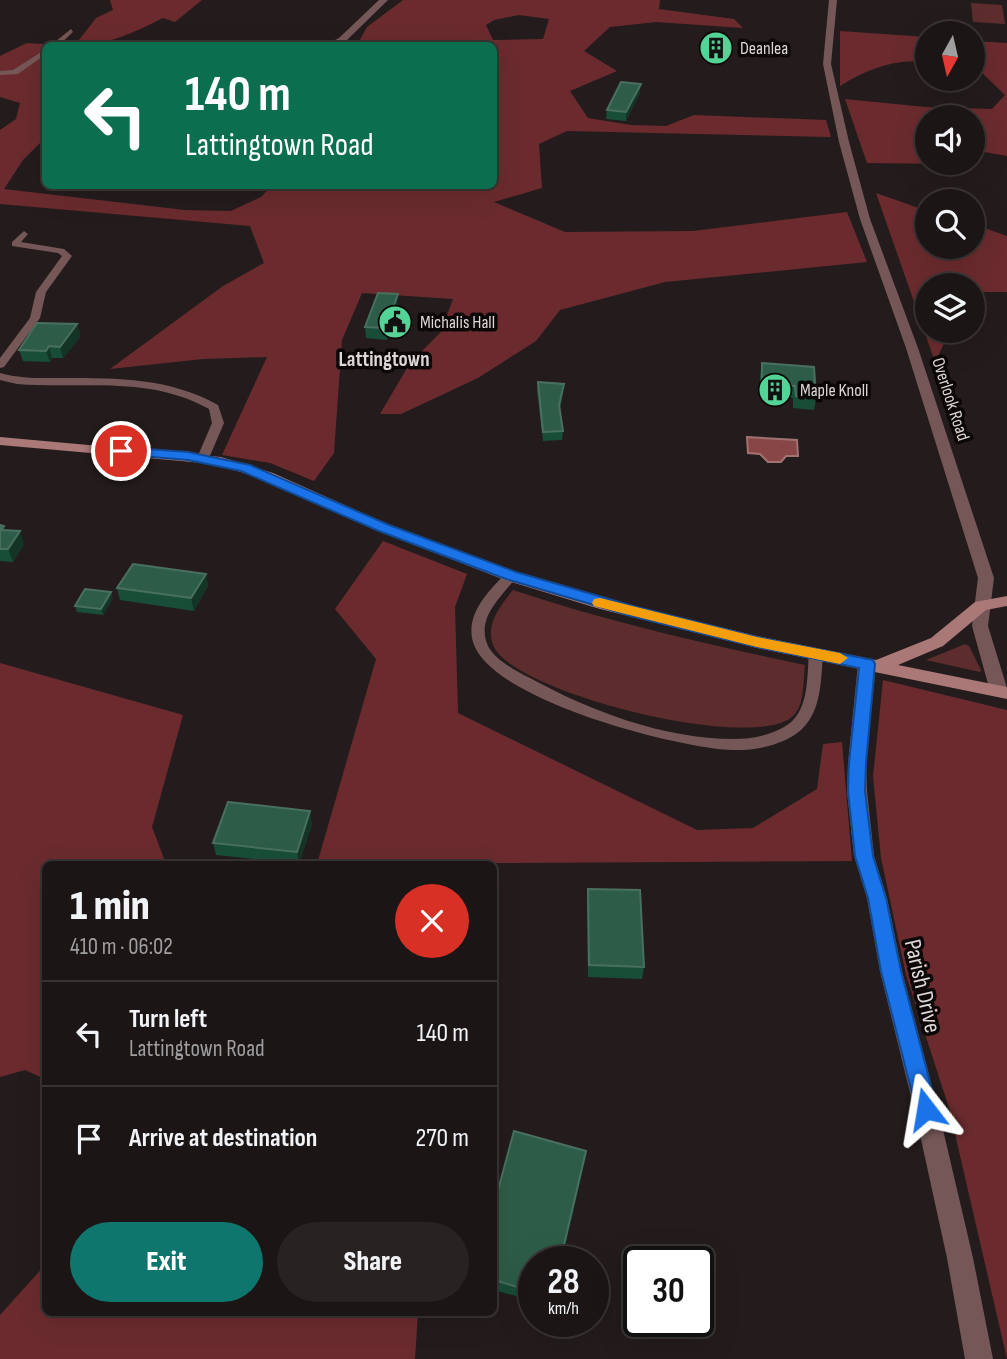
<!DOCTYPE html>
<html lang="en">
<head>
<meta charset="utf-8">
<style>
  :root { --surface:#1b1515; --page:#282222; --text:#f1f3f6; --muted:#a09fa0; --line:#393434; --accent:#0f766e }
  body { margin:0; font-family:"Sofia Sans Condensed",sans-serif; background:var(--page); color:var(--text); height:100vh; display:flex; flex-direction:column; font-size:26px; white-space:nowrap }
  * { box-sizing:border-box; margin:0 }
  p { font-size:23px; color:var(--muted) }
  .icon { flex:none; width:38px; height:38px; fill:none; stroke:currentColor; stroke-width:2; stroke-linecap:round; stroke-linejoin:round }
  .map { position:relative; flex:1; overflow:hidden }
  .drawer { position:absolute; left:42px; top:861px; width:455px; height:455px; display:flex; flex-direction:column; background:var(--surface); border-radius:10px; box-shadow:0 7px 28px #0002,0 0 0 2px var(--line) }
  .drawer>* { flex:none }
  .top-card { position:absolute; left:42px; top:42px; width:455px; height:147px; border-radius:10px; box-shadow:0 7px 28px #0002,0 0 0 2px var(--line); background:#0b6e4f; color:#fff; overflow:hidden }
  .needle { width:46px; rotate:188deg }
  .tools { position:absolute; left:915px; top:21px; display:grid; gap:14px }
  .tools a { display:grid; place-items:center; width:70px; height:70px; border-radius:50%; background:var(--surface); box-shadow:0 7px 28px #0002,0 0 0 2px var(--line); font-size:35px }
  .speed { position:absolute; left:518px; top:1246px; display:flex; gap:14px; font-size:35px; font-weight:700; text-align:center }
  .speed>* { display:grid; place-content:center; width:91px; height:91px; border-radius:50%; background:var(--surface); box-shadow:0 7px 28px #0002,0 0 0 2px var(--line); line-height:1 }
  .speed small { font-size:18px; font-weight:400 }
  .speed .limit { border:4px solid #111; border-radius:10px; background:#fff; color:#111 }
  .pin { position:absolute; display:grid; place-items:center; width:60px; height:60px; color:#fff; margin:-30px; border:4px solid #fff; border-radius:50%; box-shadow:0 2px 7px #0007 }
  .me { position:absolute; width:77px; margin:-38px; rotate:346deg; stroke-linejoin:round; filter:drop-shadow(0 0 5px #0008) }
  .turn { display:flex; align-items:center; gap:24px; height:147px; padding:0 28px; font-size:32px }
  .turn .icon { width:91px; height:91px; stroke-width:2.5 }
  .turn b { display:block; font-size:49px; line-height:60px }
  .round { display:grid; place-items:center; flex:none; width:74px; height:74px; border-radius:37px; background:var(--page) }
  .overview { display:flex; align-items:center; justify-content:space-between; height:119px; padding:0 28px }
  h1 { font-size:42px; font-weight:800; line-height:52px }
  .action { display:flex; gap:14px; margin-top:auto; padding:14px 28px }
  .action a { flex:1; height:80px; border-radius:42px; background:var(--accent); color:#fff; font-size:28px; font-weight:800; line-height:80px; text-align:center }
  .action a+a { background:var(--page); color:var(--text) }
  ul { padding:0; list-style:none }
  li { display:flex; align-items:center; gap:21px; height:105px; padding:0 28px; border-top:2px solid var(--line) }
  li div { flex:1 }
  li b { display:block; font-size:26px }
  li em { font-style:normal }
  .map>svg:first-child { display:block }
  .green { fill:#5d2d2d }
  .forest { fill:#6b2b2e; fill-rule:evenodd }
  .water { fill:#894647; stroke:#a27272; stroke-width:2 }
  .lines { fill:none; stroke-linecap:round; stroke-linejoin:round }
  .lane { fill:#765757; fill-rule:evenodd }
  .street { fill:#765757; fill-rule:evenodd }
  .secondary { fill:#a97877; fill-rule:evenodd }
  .wall { fill:#184e37 }
  .shaded-wall { fill:#143425 }
  .building { fill:#2d5d48; stroke:#49705f; stroke-width:2 }
  .route { fill:#1a73e8; stroke:#114b97; stroke-width:2 }
  .slow { fill:#f59e0b }
  .labels { text-anchor:middle; stroke-width:7; stroke-linejoin:round; paint-order:stroke }
  .far-poi-label { font-size:18px; fill:#ddd7d7; stroke:#0b0707; text-anchor:start }
  .far-street-label { font-size:18px; fill:#ddd7d7; stroke:#0b0707 }
  .far-quarter-label { font-size:21px; font-weight:bold; fill:#ddd7d7; stroke:#0b0707 }
  .near-street-label { font-size:24px; fill:#ddd7d7; stroke:#0b0707 }
</style>
</head>
<body>
<div class="map">
<svg width="1007" height="1359" viewBox="0 0 1007 1359">
  <rect width="100%" height="100%" fill="#241c1c"/>
  <path class="green" d="M 971,3 L 1002,5 L 1005,24 L 973,22 Z
    M 513,590 C 609,622 706,644 805,665 C 803,681 805,705 793,716 C 754,753 516,693 494,647 C 484,626 500,606 513,590 Z
    M 965,644 L 969,646 L 981,670 L 980,672 L 926,660 Z"/>
  <path class="forest" d="M 110,0 L 202,0 L 175,22 L 163,18 C 135,32 107,46 75,45 L 96,18 L 113,10 Z
    M 403,0 L 660,0 L 659,9 L 734,19 L 743,28 L 656,22 L 610,27 L 584,51 L 617,71 L 570,91 L 588,118 L 631,125 L 666,126 L 694,115 L 826,120 L 831,137 L 567,131 L 539,144 L 542,188 L 494,202 L 565,232 L 693,231 L 847,212 L 867,262 L 665,282 L 560,310 L 536,341 L 478,378 L 401,414 L 380,414 L 410,363 L 441,332 L 453,299 L 362,293 L 342,340 L 334,453 L 314,481 L 270,463 L 222,455 L 267,357 L 203,359 L 110,369 L 223,286 L 264,263 L 250,226 L 0,204 L 0,130 L 16,119 L 20,103 L 0,97 L 0,56 L 27,43 L 62,45 L 46,46 L 45,138 L 23,160 L 4,189 L 185,210 L 231,211 L 261,197 L 271,186 L 494,186 L 494,46 L 357,45 L 367,27 ZM 519,15 L 549,19 L 543,39 L 493,40 L 486,25 L 494,20 Z
    M 840,31 L 927,37 L 927,62 C 896,58 867,69 840,86 Z
    M 973,41 L 1007,43 L 1007,156 L 973,150 L 973,117 L 928,117 L 928,163 L 951,164 L 867,163 L 845,99 L 925,107 L 992,109 L 1005,95 L 979,70 L 973,69 Z
    M 876,193 L 927,211 L 928,247 L 973,247 L 973,224 L 1007,236 L 1007,292 L 973,292 L 973,285 L 928,285 L 928,331 L 950,331 L 935,362 Z
    M 383,541 L 467,574 L 455,607 L 458,713 L 697,830 L 753,828 L 817,789 L 823,744 L 842,742 L 852,861 L 317,864 L 376,659 L 335,609 Z
    M 0,663 L 183,715 L 152,827 L 166,864 L 46,864 L 45,1079 L 25,1070 L 0,1077 Z
    M 883,680 L 1007,710 L 1007,1359 L 949,1108 L 906,975 L 881,858 L 873,776 Z
    M 45,1265 L 46,1312 L 418,1313 L 415,1359 L 0,1359 L 0,1315 Z"/>
  <path class="water" d="M 747,437 L 797,440 L 798,456 L 786,456 L 781,462 L 768,462 L 760,454 L 748,453 Z"/>
  <g class="lines">
    <path class="lane" d="M 71,29 L 73,32 L 58,46 L 50,46 Z
      M 46,49 L 46,54 L 18,74 L 0,75 L 0,71 L 13,70 Z
      M 24,231 L 28,234 L 21,242 L 64,249 L 72,256 L 46,292 L 40,318 L 4,367 L 0,368 L 0,358 L 30,318 L 36,292 L 62,256 L 58,253 L 12,246 L 12,242 Z
      M 0,373 C 21,379 42,378 65,378 C 118,378 170,378 218,405 L 224,423 L 209,458 L 203,461 L 197,458 L 212,423 L 209,409 C 149,375 83,389 17,384 L 0,380 Z
      M 511,572 L 517,576 C 503,596 475,617 488,646 C 495,660 516,671 530,678 C 590,711 664,739 734,739 C 752,739 774,735 790,723 C 809,708 807,675 809,653 L 816,648 L 823,653 C 821,678 822,710 802,729 C 785,745 755,751 732,750 C 677,748 490,700 473,642 C 465,614 489,591 506,573 Z"/>
    <path class="street" d="M 379,0 L 388,0 L 345,42 L 336,46 L 323,46 L 339,38 Z
      M 829,0 L 837,0 L 831,64 L 849,142 L 870,219 L 918,348 L 994,578 L 988,626 L 1007,688 L 1005,695 L 993,695 L 990,691 L 972,626 L 978,578 L 906,348 L 860,219 L 839,142 L 823,64 Z
      M 867,658 L 876,664 L 866,763 L 867,791 L 874,856 L 887,898 L 902,971 L 941,1121 L 973,1258 L 993,1359 L 965,1359 L 947,1258 L 917,1121 L 880,971 L 867,898 L 854,856 L 847,791 L 848,763 L 858,664 Z"/>
    <path class="secondary" d="M 0,437 L 221,457 L 273,473 L 389,525 L 517,572 L 609,600 L 757,636 L 876,660 L 931,638 L 975,602 L 1007,596 L 1007,606 L 986,610 L 943,646 L 898,665 L 1007,687 L 1007,699 L 757,648 L 600,609 L 505,580 L 379,531 L 263,479 L 215,464 L 0,445 Z"/>
  </g>
  <path class="wall" d="M 640,93 L 626,121 L 606,119 L 607,110 Z
    M 398,306 L 387,340 L 366,338 L 365,327 Z
    M 81,336 L 63,358 L 52,358 L 50,362 L 23,361 L 19,350 Z
    M 762,363 L 816,398 L 814,410 L 793,408 L 793,398 L 760,396 L 760,375 Z
    M 538,382 L 563,393 L 560,410 L 563,431 L 562,440 L 543,441 L 537,391 Z
    M 0,525 L 4,526 L 5,530 L 24,544 L 13,562 L 0,561 Z
    M 206,574 L 208,586 L 194,611 L 120,600 L 117,588 Z
    M 113,598 L 103,615 L 77,612 L 75,606 Z
    M 312,824 L 299,864 L 216,855 L 213,843 Z
    M 588,889 L 644,967 L 642,979 L 588,977 L 587,901 Z
    M 586,1151 L 585,1161 L 534,1262 L 534,1301 L 494,1290 L 494,1205 Z"/>
  <path class="shaded-wall" d="M 641,84 L 640,93 L 626,121 L 626,112 Z
    M 398,294 L 398,306 L 387,340 L 386,328 Z
    M 77,324 L 81,336 L 63,358 L 60,347 Z
    M 49,346 L 52,358 L 50,362 L 46,351 Z
    M 20,531 L 24,544 L 13,562 L 8,549 Z
    M 206,574 L 208,586 L 194,611 L 191,598 Z
    M 111,592 L 113,598 L 103,615 L 101,609 Z
    M 310,811 L 312,824 L 299,864 L 297,852 Z
    M 586,1151 L 585,1161 L 562,1262 L 560,1262 Z"/>
  <path class="building" d="M 621,82 L 641,84 L 626,112 L 607,110 Z
    M 378,293 L 398,294 L 386,328 L 365,327 Z
    M 37,323 L 77,324 L 60,347 L 49,346 L 46,351 L 19,350 Z
    M 762,363 L 814,367 L 816,398 L 796,396 L 795,386 L 762,384 Z
    M 538,382 L 564,384 L 559,405 L 563,431 L 543,432 Z
    M 0,525 L 4,526 L 1,530 L 20,531 L 8,549 L 0,549 Z
    M 133,564 L 206,574 L 191,598 L 117,588 Z
    M 85,589 L 111,592 L 101,609 L 75,606 Z
    M 228,802 L 310,811 L 297,852 L 213,843 Z
    M 588,889 L 640,890 L 644,967 L 589,965 Z
    M 514,1131 L 586,1151 L 560,1262 L 534,1262 L 534,1292 L 494,1280 L 494,1205 Z"/>
  <path class="route" d="M 121,447 L 188,452 L 250,465 L 389,525 L 516,572 L 633,606 L 757,637 L 873,660 L 875,664 L 866,763 L 865,791 L 873,856 L 886,898 L 901,971 L 937,1109 L 934,1117 L 926,1120 L 919,1117 L 916,1109 L 881,971 L 868,898 L 855,856 L 848,791 L 849,763 L 859,668 L 757,647 L 631,616 L 506,579 L 379,531 L 241,471 L 188,460 L 117,454 L 115,451 Z"/>
  <path class="slow" d="M 600,598 L 757,637 L 840,653 L 848,658 L 840,664 L 757,647 L 594,606 L 592,603 L 594,599 Z"/>
  <defs>
    <symbol id="building-disc" viewBox="-11 -11 22 22"><circle r="9.5" fill="#54d396" stroke="#0b0707"/><path d="M-4-6H4V6H1V3H-1V6H-4ZM-2.5-4.3h1.7v1.8h-1.7ZM.8-4.3h1.7v1.8H.8ZM-2.5-1h1.7V.8h-1.7ZM.8-1h1.7V.8H.8Z" fill="#111"/></symbol>
    <symbol id="civic-disc" viewBox="-11 -11 22 22"><circle r="9.5" fill="#54d396" stroke="#0b0707"/><path d="M-.6-6.5H3V-4.5H.6V-3L4-1V1h2V6H-6V1h2V-1L-.6-3ZM-1.2 2.5V6h2.4V2.5Z" fill="#111"/></symbol>
  </defs>
  <g fill-rule="evenodd">
    <use href="#building-disc" x="697" y="29" width="38" height="38"/>
    <use href="#civic-disc" x="376" y="303" width="38" height="38"/>
    <use href="#building-disc" x="756" y="371" width="38" height="38"/>
  </g>
  <g class="labels">
    <g class="far-poi-label">
      <text x="740" y="54">Deanlea</text>
      <text x="420" y="328">Michalis Hall</text>
      <text x="800" y="396">Maple Knoll</text>
    </g>
    <g class="far-street-label">
      <text transform="translate(951 399) rotate(72)" y="6">Overlook Road</text>
    </g>
    <g class="far-quarter-label">
      <text x="384" y="366">Lattingtown</text>
    </g>
    <g class="near-street-label">
      <text transform="translate(923 986) rotate(77)" y="8">Parish Drive</text>
    </g>
  </g>
</svg>
<div class="tools">
<a><svg class="needle" viewBox="-14 -14 28 28"><path d="M0-13l5 13h-10z" fill="#e53935"/><path d="M0 13l5-13h-10z" fill="#a09fa0"/></svg></a>
<a><svg class="icon" aria-label="sound" viewBox="0 0 24 24"><path d="M4 9h4l5-4v14l-5-4H4zM17 9q2 3 0 6"/></svg></a>
<a><svg class="icon" aria-label="search" viewBox="0 0 24 24"><circle cx="10" cy="10" r="6"/><path d="M15 15l6 6"/></svg></a>
<a><svg class="icon" aria-label="layers" viewBox="0 0 24 24"><path d="M12 4l9 5-9 5-9-5zM3 14l9 5 9-5"/></svg></a>
</div>
<div class="speed"><div>28<small>km/h</small></div><div class="limit">30</div></div>
<div class="pin" style="left:121px;top:451px;background:#d93025"><svg class="icon" aria-label="arrive" viewBox="0 0 24 24"><path d="M6 21V4h12l-3 4 3 4H6"/></svg></div>
<svg class="me" style="left:926px;top:1109px" viewBox="-20 -20 40 40"><path d="M0-17L14 15 0 8-14 15z" fill="#1a73e8" stroke="#fff" stroke-width="4"/></svg>
<div class="top-card">
<div class="turn"><svg class="icon" aria-label="left" viewBox="0 0 24 24"><path d="M17 20v-9H6M10 6l-5 5 5 5"/></svg><div><b>140 m</b>Lattingtown Road</div></div>
</div>
<section class="drawer">
<div class="overview"><div><h1>1 min</h1><p>410 m · 06:02</p></div><a class="round" style="background:#d93025;color:#fff"><svg class="icon" aria-label="close" viewBox="0 0 24 24"><path d="M6 6l12 12M18 6L6 18"/></svg></a></div>
<ul>
<li><svg class="icon" aria-label="left" viewBox="0 0 24 24"><path d="M17 20v-9H6M10 6l-5 5 5 5"/></svg><div><b>Turn left</b><p>Lattingtown Road</p></div><em>140 m</em></li>
<li><svg class="icon" aria-label="arrive" viewBox="0 0 24 24"><path d="M6 21V4h12l-3 4 3 4H6"/></svg><div><b>Arrive at destination</b></div><em>270 m</em></li>
</ul>
<div class="action"><a>Exit</a><a>Share</a></div>
</section>
</div>
</body>
</html>
